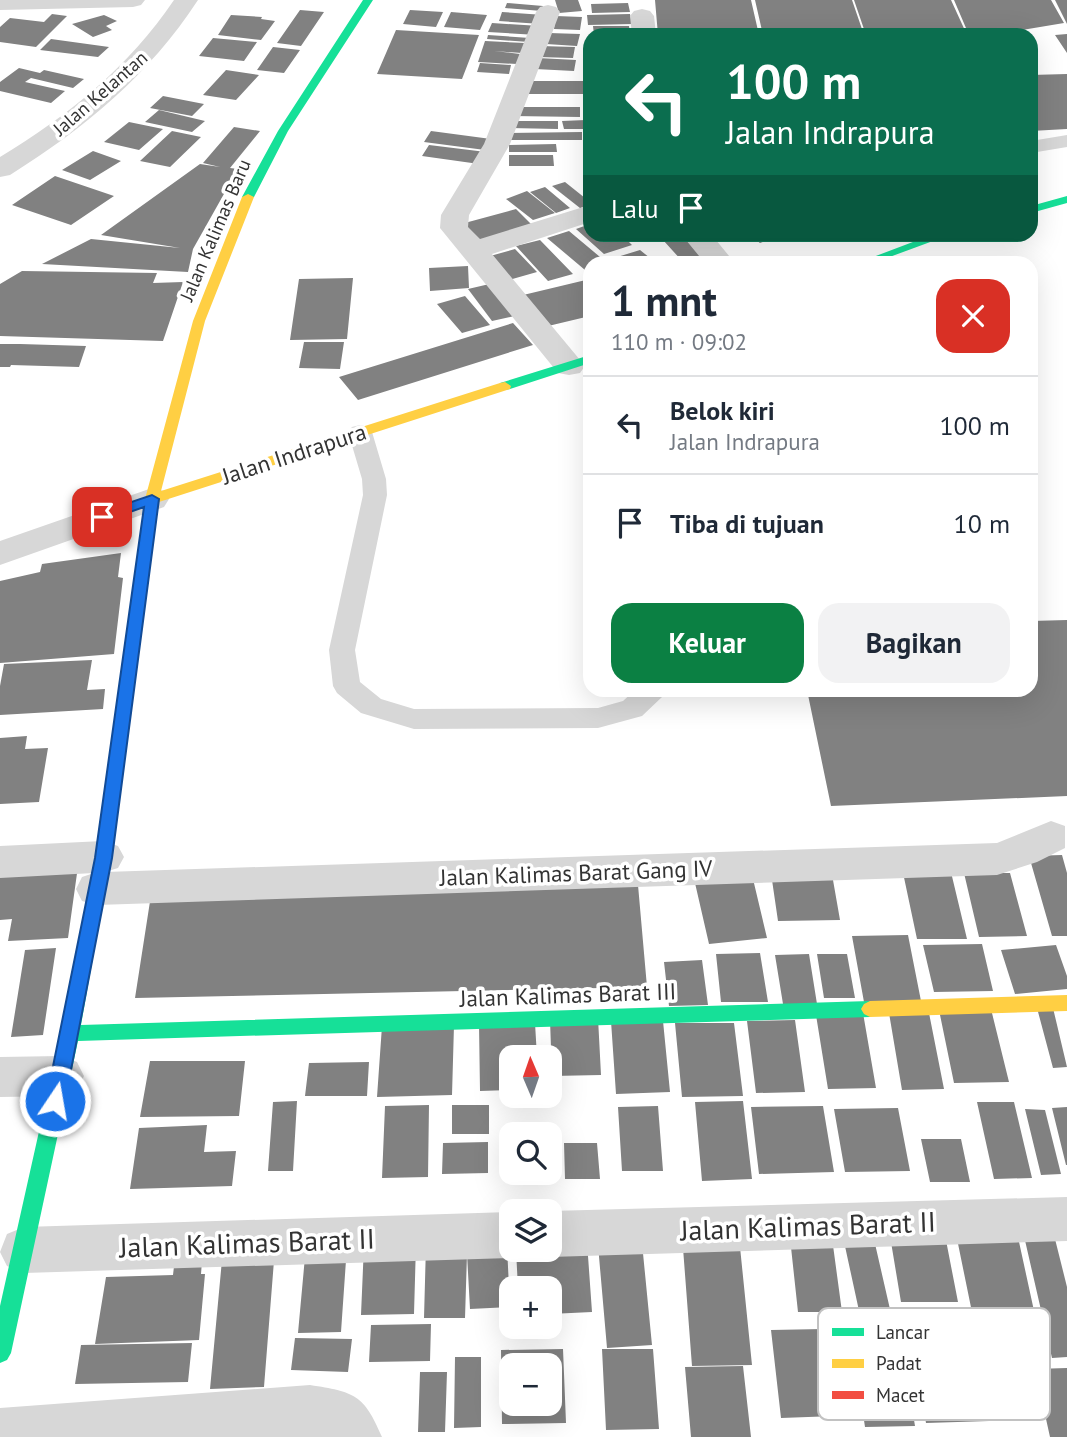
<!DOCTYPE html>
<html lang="id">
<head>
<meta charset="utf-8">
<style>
  :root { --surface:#fff; --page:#f2f2f3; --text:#1f2937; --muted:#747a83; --line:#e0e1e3; --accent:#0b8043 }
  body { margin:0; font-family:"PT Sans",sans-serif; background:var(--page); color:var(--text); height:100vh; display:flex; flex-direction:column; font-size:26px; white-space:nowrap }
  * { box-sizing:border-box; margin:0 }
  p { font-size:23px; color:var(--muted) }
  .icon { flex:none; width:38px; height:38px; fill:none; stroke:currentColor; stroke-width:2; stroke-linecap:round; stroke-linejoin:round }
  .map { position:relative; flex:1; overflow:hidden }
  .sheet { position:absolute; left:583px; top:256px; width:455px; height:441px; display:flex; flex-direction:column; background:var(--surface); border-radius:21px; box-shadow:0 7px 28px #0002 }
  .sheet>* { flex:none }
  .top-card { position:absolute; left:583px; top:28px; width:455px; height:214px; border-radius:21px; box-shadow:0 7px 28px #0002; background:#0b6e4f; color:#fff; overflow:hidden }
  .needle { width:46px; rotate:358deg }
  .fabs { position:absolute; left:499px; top:1045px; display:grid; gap:14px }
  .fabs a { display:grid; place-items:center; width:63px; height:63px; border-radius:14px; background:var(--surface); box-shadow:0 7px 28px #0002; font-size:35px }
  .pin { position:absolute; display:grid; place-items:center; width:60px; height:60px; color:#fff; margin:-30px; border-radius:14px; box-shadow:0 4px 10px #0006 }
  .me { position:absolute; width:77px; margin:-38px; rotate:12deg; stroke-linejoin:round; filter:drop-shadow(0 0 5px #0008) }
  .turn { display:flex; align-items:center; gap:24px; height:147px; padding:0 28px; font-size:32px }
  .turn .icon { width:91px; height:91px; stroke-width:2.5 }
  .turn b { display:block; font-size:49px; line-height:60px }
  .then { display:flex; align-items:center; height:66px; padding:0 28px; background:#0003; gap:14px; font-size:26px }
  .round { display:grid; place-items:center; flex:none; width:74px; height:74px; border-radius:21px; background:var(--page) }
  .head { display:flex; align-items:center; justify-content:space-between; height:119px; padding:0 28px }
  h1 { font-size:42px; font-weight:700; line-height:52px }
  .primary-button { display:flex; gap:14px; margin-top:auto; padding:14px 28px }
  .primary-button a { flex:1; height:80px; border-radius:21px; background:var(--accent); color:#fff; font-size:28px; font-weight:700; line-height:80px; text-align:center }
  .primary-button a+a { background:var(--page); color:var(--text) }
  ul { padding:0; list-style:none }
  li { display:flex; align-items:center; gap:21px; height:98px; padding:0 28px; border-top:2px solid var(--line) }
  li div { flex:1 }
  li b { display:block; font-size:26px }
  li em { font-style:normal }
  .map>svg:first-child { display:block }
  .building { fill:#818181; fill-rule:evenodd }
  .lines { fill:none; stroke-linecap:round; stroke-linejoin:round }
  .lane { fill:#d7d7d7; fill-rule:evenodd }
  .street { fill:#d7d7d7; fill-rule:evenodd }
  .fast { fill:#16e098; fill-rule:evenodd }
  .slow { fill:#ffcf43; fill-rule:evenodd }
  .jam { fill:#f24e42; fill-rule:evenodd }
  .route { fill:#1a73e8; stroke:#114b97; stroke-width:2 }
  .labels { text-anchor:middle; stroke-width:7; stroke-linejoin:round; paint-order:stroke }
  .far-street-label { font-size:19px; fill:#333; stroke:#fff }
  .street-label { font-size:23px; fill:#333; stroke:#fff }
  .near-street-label { font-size:28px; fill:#333; stroke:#fff }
  .key { fill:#fff; stroke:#c2c2c2; stroke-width:2 }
  .key-label { font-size:19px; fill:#333 }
</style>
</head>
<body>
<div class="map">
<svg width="1067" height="1437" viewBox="0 0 1067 1437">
  <rect width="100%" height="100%" fill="#fff"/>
  <path class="building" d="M 555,0 L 578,0 L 582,11 L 559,13 Z
    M 655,0 L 751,0 L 759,35 L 658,35 Z
    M 755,0 L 852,0 L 864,35 L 763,35 Z
    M 854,0 L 951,0 L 967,35 L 866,35 Z
    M 954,0 L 1051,0 L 1064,23 L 991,35 L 969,35 Z
    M 1055,0 L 1067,0 L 1067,24 Z
    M 507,3 L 543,6 L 542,11 L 505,8 Z
    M 628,3 L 630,12 L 592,13 L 591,4 Z
    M 300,10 L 324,12 L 301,46 L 277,43 Z
    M 410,10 L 443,12 L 436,27 L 403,24 Z
    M 451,12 L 487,15 L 480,30 L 444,27 Z
    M 502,12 L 544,15 L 541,24 L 499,21 Z
    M 52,14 L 67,16 L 36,47 L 0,42 L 0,27 L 10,18 L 44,22 Z
    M 630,14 L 632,24 L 588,25 L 587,15 Z
    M 104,15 L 117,21 L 106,26 L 112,30 L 93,37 L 72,24 Z
    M 231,15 L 262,17 L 261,19 L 275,21 L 261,40 L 218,35 Z
    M 556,16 L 582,17 L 580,30 L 554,29 Z
    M 492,23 L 540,26 L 537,35 L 488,32 Z
    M 593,26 L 629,26 L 630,35 L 594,35 Z
    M 396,30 L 479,35 L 462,79 L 377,74 Z
    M 549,33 L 580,34 L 577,46 L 546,44 Z
    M 1067,34 L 1067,53 L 1055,35 Z
    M 488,35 L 530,38 L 529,42 L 487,39 Z
    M 213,38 L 257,42 L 244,61 L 199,56 Z
    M 51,39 L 109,47 L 98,57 L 40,50 Z
    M 485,41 L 525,43 L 522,53 L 494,51 L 520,54 L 517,64 L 478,62 Z
    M 540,46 L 575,47 L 573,58 L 538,57 Z
    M 273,47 L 300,50 L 284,73 L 257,70 Z
    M 538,58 L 576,60 L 574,71 L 535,69 Z
    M 480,63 L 511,65 L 509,74 L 477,72 Z
    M 19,68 L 40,73 L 44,70 L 84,79 L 73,88 L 31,78 L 25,82 L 65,91 L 51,103 L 0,91 L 0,82 Z
    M 226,70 L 259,75 L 236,100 L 203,95 Z
    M 1067,74 L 1067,129 L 1031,131 L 1031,75 Z
    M 529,81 L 587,81 L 587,94 L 529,94 Z
    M 163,96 L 204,104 L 192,116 L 150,108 Z
    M 514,107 L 580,107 L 580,117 L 513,116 Z
    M 159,110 L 205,121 L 192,132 L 145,122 Z
    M 586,120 L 587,129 L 564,129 L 562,121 Z
    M 510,121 L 558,121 L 558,129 L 510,128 Z
    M 129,122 L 163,129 L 139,150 L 104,142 Z
    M 234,127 L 260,131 L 230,168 L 238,169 L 193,249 L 188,272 L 42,264 L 91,239 L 180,248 L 101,235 L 200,164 L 220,167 L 203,163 Z
    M 172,131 L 201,137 L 170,167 L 140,161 Z
    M 431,131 L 491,139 L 485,150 L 424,142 Z
    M 582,132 L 582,140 L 506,140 L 506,133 Z
    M 556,144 L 557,152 L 509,152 L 509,145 Z
    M 429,145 L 486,152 L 479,164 L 422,156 Z
    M 93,151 L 121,161 L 90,180 L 62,170 Z
    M 509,155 L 553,155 L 554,166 L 509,166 Z
    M 55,176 L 114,196 L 71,225 L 12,205 Z
    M 565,182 L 590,202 L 590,205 L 580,208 L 552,186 Z
    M 545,187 L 570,208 L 556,213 L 530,192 Z
    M 527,191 L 555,213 L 533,220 L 506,199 Z
    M 516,209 L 536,229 L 480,244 L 461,224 Z
    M 590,224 L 590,234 L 621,234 L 632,245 L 604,254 L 576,229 Z
    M 569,231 L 606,262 L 590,262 L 590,269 L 585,270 L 547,238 Z
    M 748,234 L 781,234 L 781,235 L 760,243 Z
    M 683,235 L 707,261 L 683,262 L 663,240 Z
    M 540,240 L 573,274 L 548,281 L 516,246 Z
    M 515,249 L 537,272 L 505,281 L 483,258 Z
    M 640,250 L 655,262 L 619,262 L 614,258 Z
    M 468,266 L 469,288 L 430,291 L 429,268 Z
    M 22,271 L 157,273 L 153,283 L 183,282 L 163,341 L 0,336 L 0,284 Z
    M 353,278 L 347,339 L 290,340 L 299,279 Z
    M 590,279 L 590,316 L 544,327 L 519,296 Z
    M 498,282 L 523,314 L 492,321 L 468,289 Z
    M 465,296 L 490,325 L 462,333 L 437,304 Z
    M 513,323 L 533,345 L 358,400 L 339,377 Z
    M 304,342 L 344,342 L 340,369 L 299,368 Z
    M 0,344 L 20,344 L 86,346 L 79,367 L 11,365 L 10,367 L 0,367 Z
    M 121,553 L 118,577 L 123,578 L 114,654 L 0,663 L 0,581 L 40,572 L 42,564 Z
    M 1067,620 L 1067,796 L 831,806 L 807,690 L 1031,690 L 1031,621 Z
    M 92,660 L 87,690 L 105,689 L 103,709 L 0,715 L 0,686 L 4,664 Z
    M 27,736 L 25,749 L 48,748 L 39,802 L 0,804 L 0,738 Z
    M 1062,855 L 1067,873 L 1067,936 L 1052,936 L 1029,856 Z
    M 79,859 L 68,938 L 8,941 L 12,919 L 0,920 L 0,862 Z
    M 902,868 L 950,868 L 967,939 L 917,939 Z
    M 964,873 L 1010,873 L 1027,936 L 979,937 Z
    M 753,879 L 767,938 L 709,944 L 695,883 Z
    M 772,880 L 833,880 L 840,920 L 778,921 Z
    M 638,885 L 647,987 L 135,998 L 151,895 Z
    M 908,935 L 921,1001 L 864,1002 L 852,936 Z
    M 982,944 L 993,991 L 934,992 L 923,945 Z
    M 1056,945 L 1067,976 L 1067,989 L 1015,994 L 1001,950 Z
    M 56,948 L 43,1035 L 11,1037 L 25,950 Z
    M 760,953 L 768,1002 L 721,1002 L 716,954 Z
    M 809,954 L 817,1004 L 783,1004 L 775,955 Z
    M 817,954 L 847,954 L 855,998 L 824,998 Z
    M 702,960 L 708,1005 L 669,1006 L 664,962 Z
    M 1037,1008 L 1053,1008 L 1067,1067 L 1053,1068 Z
    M 991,1009 L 1009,1082 L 954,1083 L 939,1010 Z
    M 863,1013 L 876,1088 L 828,1089 L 816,1015 Z
    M 889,1013 L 929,1013 L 944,1089 L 902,1090 Z
    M 598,1018 L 601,1075 L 552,1076 L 550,1020 Z
    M 795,1020 L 805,1092 L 756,1093 L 747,1021 Z
    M 611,1021 L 663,1021 L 670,1092 L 616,1094 Z
    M 535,1023 L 537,1057 L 511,1057 L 511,1090 L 480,1091 L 479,1024 Z
    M 675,1023 L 734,1023 L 743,1096 L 682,1097 Z
    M 454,1025 L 452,1095 L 377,1097 L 382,1026 Z
    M 150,1061 L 245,1061 L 239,1116 L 140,1117 Z
    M 369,1062 L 367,1096 L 305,1096 L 309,1063 Z
    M 297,1101 L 293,1171 L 268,1171 L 273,1102 Z
    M 743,1101 L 752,1179 L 702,1181 L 695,1102 Z
    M 977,1102 L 1014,1102 L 1032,1178 L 994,1179 Z
    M 429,1105 L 428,1177 L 382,1178 L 385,1106 Z
    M 452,1105 L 489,1105 L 489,1134 L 452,1134 Z
    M 658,1106 L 663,1171 L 622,1171 L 618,1107 Z
    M 823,1106 L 834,1172 L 759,1174 L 751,1107 Z
    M 1067,1107 L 1067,1165 L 1066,1165 L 1052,1108 Z
    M 898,1108 L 910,1171 L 845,1172 L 834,1109 Z
    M 1025,1109 L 1045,1110 L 1061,1174 L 1041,1175 Z
    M 207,1125 L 204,1152 L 236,1151 L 232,1186 L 130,1189 L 139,1128 Z
    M 921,1139 L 961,1139 L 970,1182 L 930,1182 Z
    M 488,1142 L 488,1173 L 442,1174 L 443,1143 Z
    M 564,1143 L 597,1143 L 600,1179 L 565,1179 Z
    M 506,1144 L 511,1144 L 511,1172 L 506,1172 Z
    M 1016,1228 L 1036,1320 L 974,1322 L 955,1229 Z
    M 889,1230 L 944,1230 L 958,1302 L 901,1302 Z
    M 873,1235 L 892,1318 L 861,1320 L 843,1237 Z
    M 1054,1235 L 1067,1287 L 1067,1357 L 1052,1358 L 1024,1236 Z
    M 790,1238 L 832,1238 L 842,1312 L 798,1312 Z
    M 587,1242 L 592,1312 L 550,1314 L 550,1288 L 518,1288 L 516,1250 L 550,1250 L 550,1244 Z
    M 642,1243 L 652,1345 L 607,1348 L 598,1245 Z
    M 416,1244 L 414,1314 L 361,1315 L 364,1245 Z
    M 426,1245 L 507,1247 L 510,1307 L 470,1309 L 467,1254 L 465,1318 L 424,1318 Z
    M 306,1246 L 347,1246 L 341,1332 L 298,1333 Z
    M 740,1247 L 752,1365 L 692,1366 L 683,1248 Z
    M 275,1248 L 264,1387 L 210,1389 L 223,1249 Z
    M 176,1249 L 203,1249 L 201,1274 L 205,1274 L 199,1340 L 95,1344 L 106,1277 L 173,1275 Z
    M 431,1324 L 430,1361 L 369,1362 L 371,1325 Z
    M 823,1329 L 835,1416 L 781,1418 L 771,1330 Z
    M 971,1334 L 989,1421 L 926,1423 L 911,1335 Z
    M 295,1338 L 352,1339 L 348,1372 L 291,1370 Z
    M 192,1343 L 188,1382 L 75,1384 L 81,1345 Z
    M 563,1349 L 566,1423 L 502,1424 L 501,1350 ZM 511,1365 L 550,1365 L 550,1404 L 511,1404 Z
    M 602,1349 L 653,1349 L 659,1429 L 606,1430 Z
    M 903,1353 L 915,1426 L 865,1427 L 854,1354 Z
    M 455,1357 L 481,1357 L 481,1427 L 454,1428 Z
    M 743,1366 L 751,1437 L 691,1437 L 685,1367 Z
    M 1067,1368 L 1067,1437 L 1050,1437 L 1035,1369 Z
    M 420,1372 L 447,1372 L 445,1432 L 418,1432 Z"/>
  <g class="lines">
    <path class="lane" d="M 1067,135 L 1067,147 L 1031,153 L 1031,141 Z
      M 360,425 L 368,427 L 372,432 L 386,479 L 387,495 L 355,650 L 360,682 L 381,699 L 414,709 L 598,708 L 623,701 L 635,690 L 665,690 L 662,697 L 642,716 L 598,728 L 414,729 L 361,713 L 337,693 L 333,686 L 329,650 L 363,495 L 362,479 L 348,432 L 352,427 Z"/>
    <path class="street" d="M 0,0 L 145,0 L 141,5 L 133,7 L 0,10 Z
      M 174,0 L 198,0 C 149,75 85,128 10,175 L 0,177 L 0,157 C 68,116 129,67 174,0 Z
      M 548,5 L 556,7 L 560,12 L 510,144 L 469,215 L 468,227 L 480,239 L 590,205 L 590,222 L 492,254 L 585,366 L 580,373 L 569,375 L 558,373 L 440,228 L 441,215 L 484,144 L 536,12 L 540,7 Z
      M 642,9 L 650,11 L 654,16 L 656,35 L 632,35 L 630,16 L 634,11 Z
      M 681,234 L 711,234 L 734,262 L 704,262 Z
      M 152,488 L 164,491 L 169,499 L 164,507 L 0,565 L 0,541 Z
      M 1051,821 L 1065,826 L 1065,848 L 1037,862 L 997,875 L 97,905 L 82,901 L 76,889 L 82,877 L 94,873 L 0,878 L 0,846 L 103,841 L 118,846 L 124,857 L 118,868 L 105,872 L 997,843 Z
      M 61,1056 L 77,1062 L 84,1076 L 77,1090 L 61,1096 L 0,1097 L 0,1057 Z
      M 1067,1197 L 1067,1241 L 550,1257 L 532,1250 L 550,1250 L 550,1211 Z
      M 511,1212 L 511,1250 L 529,1250 L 511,1258 L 24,1273 L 7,1266 L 0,1252 L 7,1234 L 24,1227 Z
      M 310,1385 C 354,1392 364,1394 382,1437 L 0,1437 L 0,1408 Z"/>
    <path class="fast" d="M 363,0 L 373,0 L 288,131 L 254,197 L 244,199 L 242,197 L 278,131 Z
      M 1067,196 L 1067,203 L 1031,213 L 1031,206 Z
      M 934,234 L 952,234 L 876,262 L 860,262 Z
      M 590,355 L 590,363 L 510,389 L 505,390 L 499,386 L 500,383 Z
      M 102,856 L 108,858 L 110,863 L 81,1025 L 870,1001 L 876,1004 L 879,1009 L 876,1014 L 870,1017 L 78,1041 L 11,1353 L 7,1360 L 0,1363 L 0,1306 L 61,1033 L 94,863 L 96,858 Z"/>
    <path class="slow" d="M 248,194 L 254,197 L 205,321 L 161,491 L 500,383 L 505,382 L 511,386 L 510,389 L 159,502 L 152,551 L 150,554 L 140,554 L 138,551 L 145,499 L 193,321 L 242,197 Z
      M 1067,995 L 1067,1011 L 870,1017 L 864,1014 L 861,1009 L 864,1004 L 870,1001 Z"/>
    <path class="jam" d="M 145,546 L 152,551 L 110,863 L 108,868 L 96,868 L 94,863 L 138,551 Z"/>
  </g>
  <path class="route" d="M 152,495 L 159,499 L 112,858 L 65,1101 L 62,1106 L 55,1109 L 49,1106 L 46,1101 L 95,858 L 144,507 L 102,522 L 94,517 L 96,514 Z"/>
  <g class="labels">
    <g class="far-street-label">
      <text transform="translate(100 93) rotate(-41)" y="7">Jalan Kelantan</text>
      <text transform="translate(215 230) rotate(-67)" y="7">Jalan Kalimas Baru</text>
    </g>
    <g class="street-label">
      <text transform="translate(294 454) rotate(-18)" y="8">Jalan Indrapura</text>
      <text transform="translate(576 873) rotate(-2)" y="8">Jalan Kalimas Barat Gang IV</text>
      <text transform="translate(568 995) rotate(-2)" y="8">Jalan Kalimas Barat III</text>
    </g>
    <g class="near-street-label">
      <text transform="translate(808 1226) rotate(-2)" y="10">Jalan Kalimas Barat II</text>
      <text transform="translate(247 1243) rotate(-2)" y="10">Jalan Kalimas Barat II</text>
    </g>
  </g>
  <rect x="818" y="1308" width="232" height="112" rx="10" class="key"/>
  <rect x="832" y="1328" width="32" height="8" fill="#16e098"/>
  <rect x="832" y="1359" width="32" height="9" fill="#ffcf43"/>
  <rect x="832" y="1391" width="32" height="8" fill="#f24e42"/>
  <g class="key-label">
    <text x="876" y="1339">Lancar</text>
    <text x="876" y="1370">Padat</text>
    <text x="876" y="1402">Macet</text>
  </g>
</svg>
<div class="fabs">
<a><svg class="needle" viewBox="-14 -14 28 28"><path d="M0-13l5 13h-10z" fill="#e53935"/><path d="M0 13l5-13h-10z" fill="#747a83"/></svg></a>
<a><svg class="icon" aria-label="search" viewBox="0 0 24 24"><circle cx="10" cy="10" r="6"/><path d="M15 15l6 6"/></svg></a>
<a><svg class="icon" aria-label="layers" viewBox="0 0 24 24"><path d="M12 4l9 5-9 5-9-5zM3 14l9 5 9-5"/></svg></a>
<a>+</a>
<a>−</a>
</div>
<div class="pin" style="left:102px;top:517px;background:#d93025"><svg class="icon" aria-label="arrive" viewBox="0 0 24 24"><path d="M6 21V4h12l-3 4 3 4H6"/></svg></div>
<svg class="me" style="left:55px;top:1101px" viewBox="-20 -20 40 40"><circle r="17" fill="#1a73e8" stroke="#fff" stroke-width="3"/><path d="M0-11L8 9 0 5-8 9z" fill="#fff"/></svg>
<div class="top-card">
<div class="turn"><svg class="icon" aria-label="left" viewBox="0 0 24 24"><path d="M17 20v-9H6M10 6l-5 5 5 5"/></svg><div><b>100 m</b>Jalan Indrapura</div></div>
<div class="then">Lalu<svg class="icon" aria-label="arrive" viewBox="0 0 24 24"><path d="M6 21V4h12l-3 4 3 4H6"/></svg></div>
</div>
<section class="sheet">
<div class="head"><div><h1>1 mnt</h1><p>110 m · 09:02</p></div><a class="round" style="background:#d93025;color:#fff"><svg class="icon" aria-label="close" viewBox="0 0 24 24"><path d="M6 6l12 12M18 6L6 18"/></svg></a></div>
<ul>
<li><svg class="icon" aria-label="left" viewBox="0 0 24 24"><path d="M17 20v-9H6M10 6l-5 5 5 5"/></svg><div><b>Belok kiri</b><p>Jalan Indrapura</p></div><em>100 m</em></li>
<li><svg class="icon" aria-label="arrive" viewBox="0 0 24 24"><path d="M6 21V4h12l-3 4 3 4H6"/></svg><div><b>Tiba di tujuan</b></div><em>10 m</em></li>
</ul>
<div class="primary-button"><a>Keluar</a><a>Bagikan</a></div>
</section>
</div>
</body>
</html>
